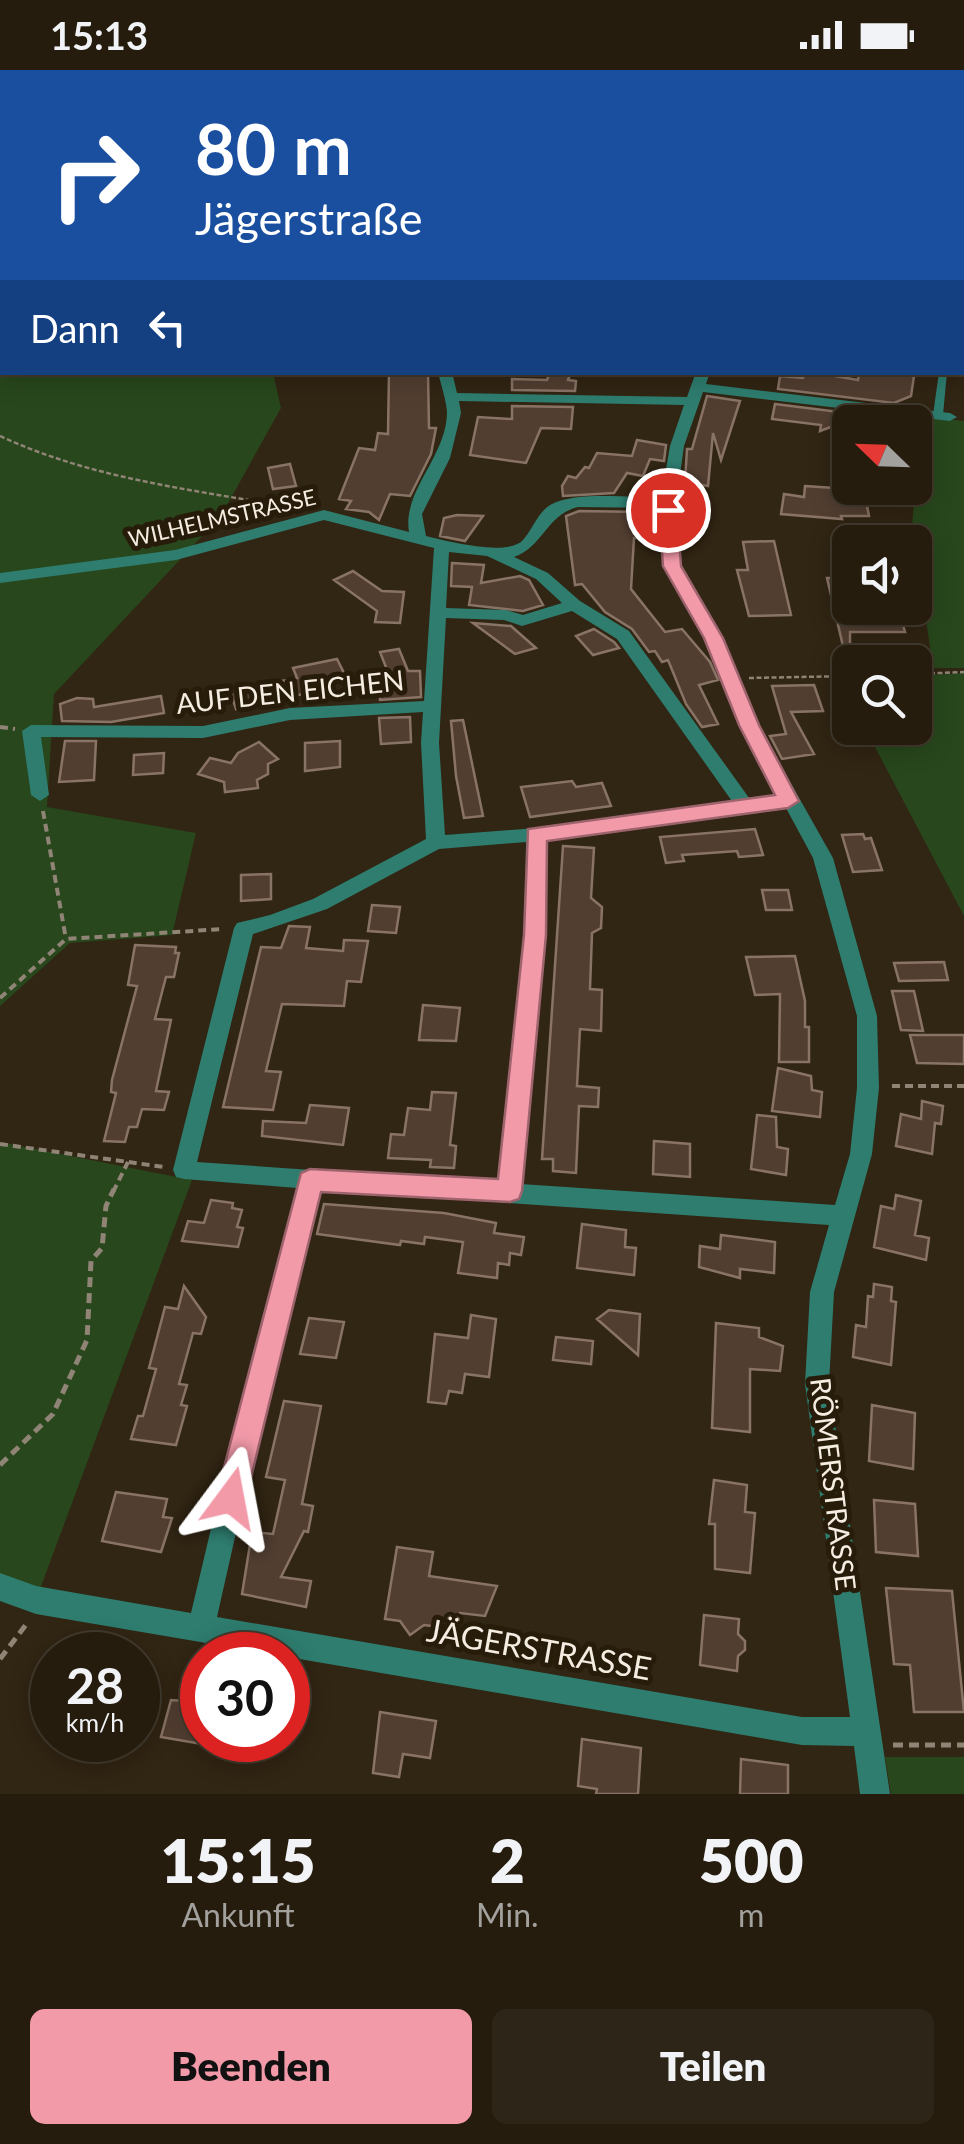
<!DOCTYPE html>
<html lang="de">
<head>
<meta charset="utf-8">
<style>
  :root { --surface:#251c0e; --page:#2d2517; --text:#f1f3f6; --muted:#a3a19e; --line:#423a2e; --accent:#f39aa9 }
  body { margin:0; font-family:Lato,sans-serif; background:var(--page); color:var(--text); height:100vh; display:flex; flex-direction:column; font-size:38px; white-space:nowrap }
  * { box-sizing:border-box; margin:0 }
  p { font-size:32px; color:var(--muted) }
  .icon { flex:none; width:55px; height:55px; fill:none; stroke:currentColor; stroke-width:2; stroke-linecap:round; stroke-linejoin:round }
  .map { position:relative; height:1724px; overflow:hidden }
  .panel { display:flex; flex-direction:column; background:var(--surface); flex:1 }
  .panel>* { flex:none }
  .banner { position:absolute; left:0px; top:0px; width:965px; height:305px; box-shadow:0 5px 25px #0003,0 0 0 2px var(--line); background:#1a4fa0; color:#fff; overflow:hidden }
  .needle { width:65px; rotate:293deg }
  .tools { position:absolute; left:832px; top:335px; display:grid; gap:20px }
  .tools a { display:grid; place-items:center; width:100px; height:100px; border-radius:15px; background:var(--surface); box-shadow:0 5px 25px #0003,0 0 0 2px var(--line); font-size:50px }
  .speed { position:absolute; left:30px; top:1562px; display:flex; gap:20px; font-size:50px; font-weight:700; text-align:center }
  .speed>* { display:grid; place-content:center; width:130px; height:130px; border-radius:50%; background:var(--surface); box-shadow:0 5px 25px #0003,0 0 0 2px var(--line); line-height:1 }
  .speed small { font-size:25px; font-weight:400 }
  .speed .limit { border:15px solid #d22; background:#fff; color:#111 }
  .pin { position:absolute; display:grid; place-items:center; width:85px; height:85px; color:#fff; margin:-42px; border:5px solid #fff; border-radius:50%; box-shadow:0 2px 10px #0007 }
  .me { position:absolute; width:110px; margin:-55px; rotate:13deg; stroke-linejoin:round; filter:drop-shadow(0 0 8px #0008) }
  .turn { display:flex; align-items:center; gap:35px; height:210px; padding:0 30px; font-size:45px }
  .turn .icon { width:130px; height:130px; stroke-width:2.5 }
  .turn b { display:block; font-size:70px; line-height:85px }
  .then { display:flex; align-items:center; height:95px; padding:0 30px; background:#0003; gap:20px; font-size:38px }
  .eta { display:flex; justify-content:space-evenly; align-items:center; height:170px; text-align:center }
  .eta b { font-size:60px; font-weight:800; line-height:70px }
  .cta { display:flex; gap:20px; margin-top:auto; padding:20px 30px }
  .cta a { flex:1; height:115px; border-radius:15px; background:var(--accent); color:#111; font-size:40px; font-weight:800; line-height:115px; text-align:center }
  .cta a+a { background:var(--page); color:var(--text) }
  .status { display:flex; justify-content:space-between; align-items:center; height:70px; padding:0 50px; background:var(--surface); direction:ltr }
  .status svg { height:28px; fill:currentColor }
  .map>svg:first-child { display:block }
  .green { fill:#28471c }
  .building { fill:#523e31; stroke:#897365; stroke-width:2.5 }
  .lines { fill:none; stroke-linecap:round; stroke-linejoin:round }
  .path-far2 { stroke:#8f8475; stroke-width:2.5; stroke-dasharray:5 2.5; stroke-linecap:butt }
  .path-far1 { stroke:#8f8475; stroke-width:4; stroke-dasharray:8 5; stroke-linecap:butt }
  .path { stroke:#8f8475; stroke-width:5; stroke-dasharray:10 6; stroke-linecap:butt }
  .service { fill:#2e7d6f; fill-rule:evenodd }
  .minor { fill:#2e7d6f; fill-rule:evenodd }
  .route { fill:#f39aa9; stroke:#9e646e; stroke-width:2.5 }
  .labels { text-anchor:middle; stroke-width:10; stroke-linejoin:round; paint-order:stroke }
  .far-street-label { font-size:22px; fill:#f5ede1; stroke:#271b09 }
  .street-label { font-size:28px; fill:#f5ede1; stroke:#271b09 }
  .near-street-label { font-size:32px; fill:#f5ede1; stroke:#271b09 }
</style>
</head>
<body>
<div class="status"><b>15:13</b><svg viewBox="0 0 49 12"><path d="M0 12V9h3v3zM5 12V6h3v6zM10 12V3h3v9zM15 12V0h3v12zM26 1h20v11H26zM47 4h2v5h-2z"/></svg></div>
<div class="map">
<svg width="964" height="1724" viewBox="0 0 964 1724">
  <rect width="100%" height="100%" fill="#312513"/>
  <path class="green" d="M 0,0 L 964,0 L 964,211 L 962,2 L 2,2 L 2,302 L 273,303 L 281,338 L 221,446 L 54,624 L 47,737 L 196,763 L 172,865 L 70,873 L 0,936 Z
    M 921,346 L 964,351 L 964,598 L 933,598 L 915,472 L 911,469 Z
    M 964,603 L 964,846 L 865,658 L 915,658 L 915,606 Z
    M 0,1072 L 192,1110 L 36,1530 L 0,1525 Z
    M 885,1687 L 964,1687 L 964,1724 L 891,1724 Z"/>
  <path class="building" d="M 389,302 L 428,302 L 429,358 L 436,358 L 431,384 L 410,426 L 390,424 L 379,450 L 369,442 L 346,439 L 351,431 L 339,429 L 359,378 L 375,380 L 378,363 L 388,364 Z
    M 550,302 L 571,302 L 568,310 L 576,311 L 575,321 L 512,320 L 512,309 L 547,310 Z
    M 859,302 L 914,306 L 911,326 L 894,333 L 778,319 L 780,306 L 803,308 L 804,304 L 818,303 L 858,310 Z
    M 707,326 L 740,331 L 721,390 L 713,363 L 708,416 L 685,412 L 687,379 L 692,379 Z
    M 775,334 L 863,345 L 820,361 L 821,355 L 772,349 Z
    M 512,336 L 573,337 L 571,359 L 541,358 L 526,393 L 470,385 L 478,347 L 512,349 Z
    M 637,370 L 666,375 L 664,391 L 650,389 L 643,406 L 627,403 L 614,423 L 563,426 L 562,416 L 568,406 L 576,408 L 585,397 L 589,398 L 597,383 L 632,386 Z
    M 290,394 L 296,416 L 273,419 L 268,398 Z
    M 805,416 L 864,420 L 869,446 L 841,446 L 842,449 L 781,444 L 784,424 L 804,427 Z
    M 579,441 L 645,442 L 650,468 L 634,468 L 631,519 L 665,562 L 682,559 L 710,592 L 718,610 L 699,615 L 718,654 L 702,657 L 686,634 L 668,590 L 662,592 L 655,581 L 649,582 L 632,559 L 605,542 L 582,514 L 575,515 L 566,446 Z
    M 457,445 L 483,446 L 465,471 L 440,466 L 444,448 Z
    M 774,471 L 791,545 L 749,546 L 737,500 L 748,500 L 743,472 Z
    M 452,493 L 484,495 L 481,513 L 520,506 L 529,510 L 543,535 L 523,541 L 469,535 L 472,517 L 451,516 Z
    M 353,501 L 382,521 L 404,522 L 400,553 L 375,552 L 377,541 L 334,510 Z
    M 827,508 L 850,508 L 850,538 L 898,538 L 905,562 L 850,562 L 850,575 L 843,576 Z
    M 473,553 L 511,556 L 536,578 L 515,584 Z
    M 594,559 L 614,572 L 619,578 L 593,585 L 576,566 Z
    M 399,579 L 408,601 L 420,601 L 421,627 L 380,630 L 381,610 L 391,610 L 380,582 Z
    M 337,589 L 346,607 L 327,612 L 330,618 L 236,639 L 230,621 L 297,608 L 293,598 Z
    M 814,615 L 823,641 L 791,642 L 814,684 L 782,689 L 770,666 L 786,664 L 772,616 Z
    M 161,626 L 164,643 L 111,652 L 62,651 L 60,634 L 77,628 L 93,629 L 94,637 Z
    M 410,647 L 411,672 L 381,674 L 379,648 Z
    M 463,650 L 483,746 L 464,748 L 456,706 L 451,651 Z
    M 65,671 L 96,671 L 94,710 L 59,712 Z
    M 340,671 L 340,697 L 305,701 L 305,673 Z
    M 259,672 L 278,689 L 268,694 L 268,704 L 257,710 L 258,718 L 225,722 L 224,712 L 198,704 L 210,688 L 231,693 L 238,683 Z
    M 164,683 L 163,703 L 133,705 L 134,685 Z
    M 572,711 L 576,717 L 602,713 L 611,736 L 530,747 L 521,717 Z
    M 755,759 L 763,785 L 739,787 L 737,781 L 682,785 L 684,791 L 666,793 L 660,767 Z
    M 863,764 L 865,769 L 871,768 L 882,800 L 853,802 L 842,765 Z
    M 563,776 L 594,778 L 591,828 L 602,837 L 601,858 L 592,863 L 590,919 L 602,920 L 601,961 L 580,959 L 577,1016 L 599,1018 L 598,1037 L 579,1036 L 576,1103 L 553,1101 L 553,1089 L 542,1089 Z
    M 271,804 L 271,829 L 241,831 L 241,805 Z
    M 762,820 L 788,820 L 792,840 L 766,840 Z
    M 372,835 L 400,837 L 396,863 L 368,861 Z
    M 289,856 L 310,857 L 306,878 L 343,881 L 344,870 L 368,871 L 361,912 L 347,911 L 344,936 L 282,934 L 266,1001 L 281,1002 L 273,1040 L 223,1037 L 261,877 L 281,878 Z
    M 135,875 L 176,877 L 175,883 L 179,883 L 174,907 L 166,907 L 155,949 L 171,950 L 156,1021 L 169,1022 L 164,1040 L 142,1039 L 137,1057 L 129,1057 L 125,1072 L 104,1071 L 116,1023 L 111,1022 L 112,1010 L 137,916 L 128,915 Z
    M 795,886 L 805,931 L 805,957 L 809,957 L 809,992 L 779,992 L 780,924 L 755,925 L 746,887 Z
    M 944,892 L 948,910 L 899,911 L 894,893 Z
    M 892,921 L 914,921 L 923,961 L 901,960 Z
    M 423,935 L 460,938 L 456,971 L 419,970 Z
    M 910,965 L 964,965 L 964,994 L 917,993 Z
    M 778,998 L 811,1006 L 812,1020 L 822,1022 L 820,1047 L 772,1041 Z
    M 432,1022 L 456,1023 L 450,1075 L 456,1076 L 454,1098 L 430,1097 L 431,1090 L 388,1088 L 391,1064 L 404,1065 L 408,1038 L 430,1040 Z
    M 922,1031 L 943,1036 L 941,1054 L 935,1053 L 932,1084 L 896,1076 L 901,1044 L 921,1049 Z
    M 310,1035 L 349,1038 L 343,1075 L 262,1066 L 263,1051 L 306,1053 Z
    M 757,1045 L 776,1047 L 777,1077 L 788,1079 L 786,1105 L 751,1099 Z
    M 654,1071 L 690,1074 L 690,1107 L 653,1104 Z
    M 896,1125 L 921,1131 L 915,1165 L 929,1168 L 926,1190 L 874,1177 L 881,1136 L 894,1139 Z
    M 211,1130 L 233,1133 L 232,1138 L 242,1140 L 237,1157 L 243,1158 L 238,1177 L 182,1171 L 188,1151 L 204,1153 Z
    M 324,1134 L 444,1143 L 496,1153 L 494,1163 L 524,1167 L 521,1185 L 510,1183 L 509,1195 L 498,1193 L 497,1208 L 458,1203 L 463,1172 L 425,1167 L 424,1174 L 401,1171 L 400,1175 L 317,1164 Z
    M 582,1154 L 626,1160 L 625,1177 L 636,1178 L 634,1205 L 577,1198 Z
    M 721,1165 L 775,1172 L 774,1203 L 740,1199 L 740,1208 L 699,1197 L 700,1176 L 720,1179 Z
    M 874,1214 L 892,1217 L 891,1231 L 896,1232 L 891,1295 L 853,1287 L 856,1255 L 866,1257 L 868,1226 L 873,1227 Z
    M 184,1216 L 206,1247 L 201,1264 L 193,1263 L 179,1314 L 187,1315 L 181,1335 L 187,1336 L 176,1375 L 131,1369 L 138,1346 L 143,1346 L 156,1299 L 149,1298 L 165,1237 L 178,1239 Z
    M 609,1240 L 640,1244 L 638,1285 L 597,1249 Z
    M 471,1245 L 496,1249 L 489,1307 L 465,1304 L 462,1323 L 449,1321 L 446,1334 L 428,1332 L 435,1264 L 468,1268 Z
    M 309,1248 L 344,1252 L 336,1288 L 300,1284 Z
    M 716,1253 L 759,1258 L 759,1267 L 783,1276 L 780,1301 L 750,1299 L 750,1362 L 712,1358 Z
    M 556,1267 L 593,1271 L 591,1294 L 553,1290 Z
    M 284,1331 L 321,1336 L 302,1434 L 313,1436 L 308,1462 L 304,1461 L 281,1507 L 311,1511 L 306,1537 L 242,1524 L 252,1462 L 273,1464 L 285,1410 L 266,1407 Z
    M 872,1335 L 915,1343 L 913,1399 L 869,1391 Z
    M 714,1410 L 747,1415 L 745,1442 L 755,1443 L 750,1503 L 715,1499 L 715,1454 L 709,1454 Z
    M 116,1422 L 167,1429 L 163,1447 L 172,1448 L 161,1482 L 102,1471 Z
    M 874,1430 L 915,1434 L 918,1486 L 876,1482 Z
    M 397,1477 L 433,1482 L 429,1506 L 497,1516 L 485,1546 L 460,1543 L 456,1559 L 424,1555 L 410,1565 L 400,1551 L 385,1549 Z
    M 886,1518 L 952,1521 L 964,1642 L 914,1642 L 910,1595 L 894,1594 Z
    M 704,1545 L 739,1549 L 738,1564 L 745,1571 L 745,1580 L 738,1586 L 737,1601 L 700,1595 Z
    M 196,1588 L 202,1589 L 202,1674 L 161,1667 L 171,1630 L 185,1631 Z
    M 380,1642 L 436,1651 L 430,1688 L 403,1684 L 399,1707 L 373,1703 Z
    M 582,1669 L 641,1678 L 638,1724 L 596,1724 L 597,1719 L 578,1716 Z
    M 741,1689 L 788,1695 L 788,1724 L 740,1724 Z"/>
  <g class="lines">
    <path class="path-far2" d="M 330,0 L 348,2
      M 493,2 L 507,0
      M 0,366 C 93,409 189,419 289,437
      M 915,604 L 964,602
      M 749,608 L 850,606"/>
    <path class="path-far1" d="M 0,657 L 15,659
      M 43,741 L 66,869
      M 0,928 L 66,869 L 223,859
      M 892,1016 L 964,1016
      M 0,1074 L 164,1097
      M 113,1122 L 128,1092"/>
    <path class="path" d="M 0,1395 L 53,1344 L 87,1270 L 91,1191 L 102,1178 L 106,1136 L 114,1119
      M 0,1589 L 28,1552
      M 893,1675 L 964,1675"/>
    <path class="service" d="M 939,302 L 947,302 L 943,345 L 938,348 L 933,345 Z
      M 913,339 L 918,342 L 918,352 L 915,354 L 915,352 L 908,352 L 908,342 Z"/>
    <path class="minor" d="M 716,0 L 726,0 L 726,2 L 716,2 Z
      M 438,302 L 452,302 L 457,323 L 687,327 L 696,302 L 710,302 L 706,314 L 950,343 L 957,347 L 950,351 L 703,322 L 684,376 L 676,433 L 680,496 L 722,568 L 758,655 L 833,788 L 877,946 L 879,1018 L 872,1084 L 834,1222 L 829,1314 L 890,1724 L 860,1724 L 854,1676 L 802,1675 L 36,1544 L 0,1531 L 0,1503 L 36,1516 L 191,1543 L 251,1290 L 297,1118 L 184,1109 L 176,1107 L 173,1100 L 234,858 L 237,853 L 270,845 L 313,829 L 426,769 L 421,673 L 423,642 L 290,650 L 203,668 L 41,667 L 49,725 L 40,731 L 31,725 L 22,661 L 31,655 L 203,656 L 290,638 L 424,631 L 434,478 L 324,450 L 176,490 L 0,513 L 0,503 L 175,480 L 324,440 L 409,462 C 402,421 447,386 447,342 C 446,329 441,315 438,302 ZM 459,331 L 684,335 L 670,376 L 661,428 C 631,428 579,421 552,434 C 538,441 533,459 523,470 C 508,487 446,471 426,466 L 422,444 L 450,388 L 461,343 ZM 578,437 L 661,438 L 664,496 L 706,568 L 740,655 L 779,726 L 752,732 L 629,561 L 580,531 L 548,503 L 514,487 C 543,477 547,444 578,437 ZM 449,482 L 487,486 L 536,509 L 562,533 L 523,545 L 506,540 L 446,538 ZM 572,541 L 617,569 L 734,734 L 536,758 L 445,765 L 439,673 L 446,548 L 504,550 L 522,556 ZM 786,738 L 813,788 L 857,946 L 857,1018 L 850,1084 L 835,1135 L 521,1114 L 545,865 L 545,771 ZM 526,772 L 525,865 L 498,1113 L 197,1092 L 253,864 L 327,839 L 439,779 ZM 320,1120 L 829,1155 L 810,1222 L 805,1314 L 850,1647 L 802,1647 L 217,1547 L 275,1290 Z"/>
  </g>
  <path class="route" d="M 668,434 L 677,440 L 681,496 L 723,568 L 759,655 L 799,731 L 788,738 L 547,771 L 546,865 L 522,1121 L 519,1129 L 510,1132 L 321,1122 L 246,1428 L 241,1438 L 231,1442 L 221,1438 L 216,1428 L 301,1103 L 310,1099 L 498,1109 L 524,865 L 528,759 L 775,725 L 739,655 L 704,568 L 663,496 L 659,440 Z"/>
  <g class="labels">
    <g class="far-street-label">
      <text transform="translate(222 448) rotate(-13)" y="8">WILHELMSTRASSE</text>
    </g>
    <g class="street-label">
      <text transform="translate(290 622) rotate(-6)" y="10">AUF DEN EICHEN</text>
      <text transform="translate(833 1414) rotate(83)" y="10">RÖMERSTRASSE</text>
    </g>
    <g class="near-street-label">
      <text transform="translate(539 1580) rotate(10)" y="11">JÄGERSTRASSE</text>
    </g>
  </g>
</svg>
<div class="tools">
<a><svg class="needle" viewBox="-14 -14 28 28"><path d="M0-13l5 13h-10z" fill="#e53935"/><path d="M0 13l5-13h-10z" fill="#a3a19e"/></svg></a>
<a><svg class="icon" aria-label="sound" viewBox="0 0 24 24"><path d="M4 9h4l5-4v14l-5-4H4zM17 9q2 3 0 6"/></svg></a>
<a><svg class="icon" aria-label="search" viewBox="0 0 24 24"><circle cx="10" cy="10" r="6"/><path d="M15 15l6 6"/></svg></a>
</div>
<div class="speed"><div>28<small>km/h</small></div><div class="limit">30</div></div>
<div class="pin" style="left:668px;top:440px;background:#d93025"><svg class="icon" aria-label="arrive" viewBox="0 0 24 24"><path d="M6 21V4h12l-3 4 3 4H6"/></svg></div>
<svg class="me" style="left:231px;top:1428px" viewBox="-20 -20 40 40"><path d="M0-17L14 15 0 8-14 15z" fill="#f39aa9" stroke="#fff" stroke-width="4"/></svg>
<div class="banner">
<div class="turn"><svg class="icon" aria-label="right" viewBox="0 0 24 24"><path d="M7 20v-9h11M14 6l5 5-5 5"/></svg><div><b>80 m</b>Jägerstraße</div></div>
<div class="then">Dann<svg class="icon" aria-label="left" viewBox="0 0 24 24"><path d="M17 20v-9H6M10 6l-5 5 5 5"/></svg></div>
</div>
</div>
<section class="panel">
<div class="eta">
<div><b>15:15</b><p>Ankunft</p></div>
<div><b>2</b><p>Min.</p></div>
<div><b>500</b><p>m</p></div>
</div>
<div class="cta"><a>Beenden</a><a>Teilen</a></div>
</section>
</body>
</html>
